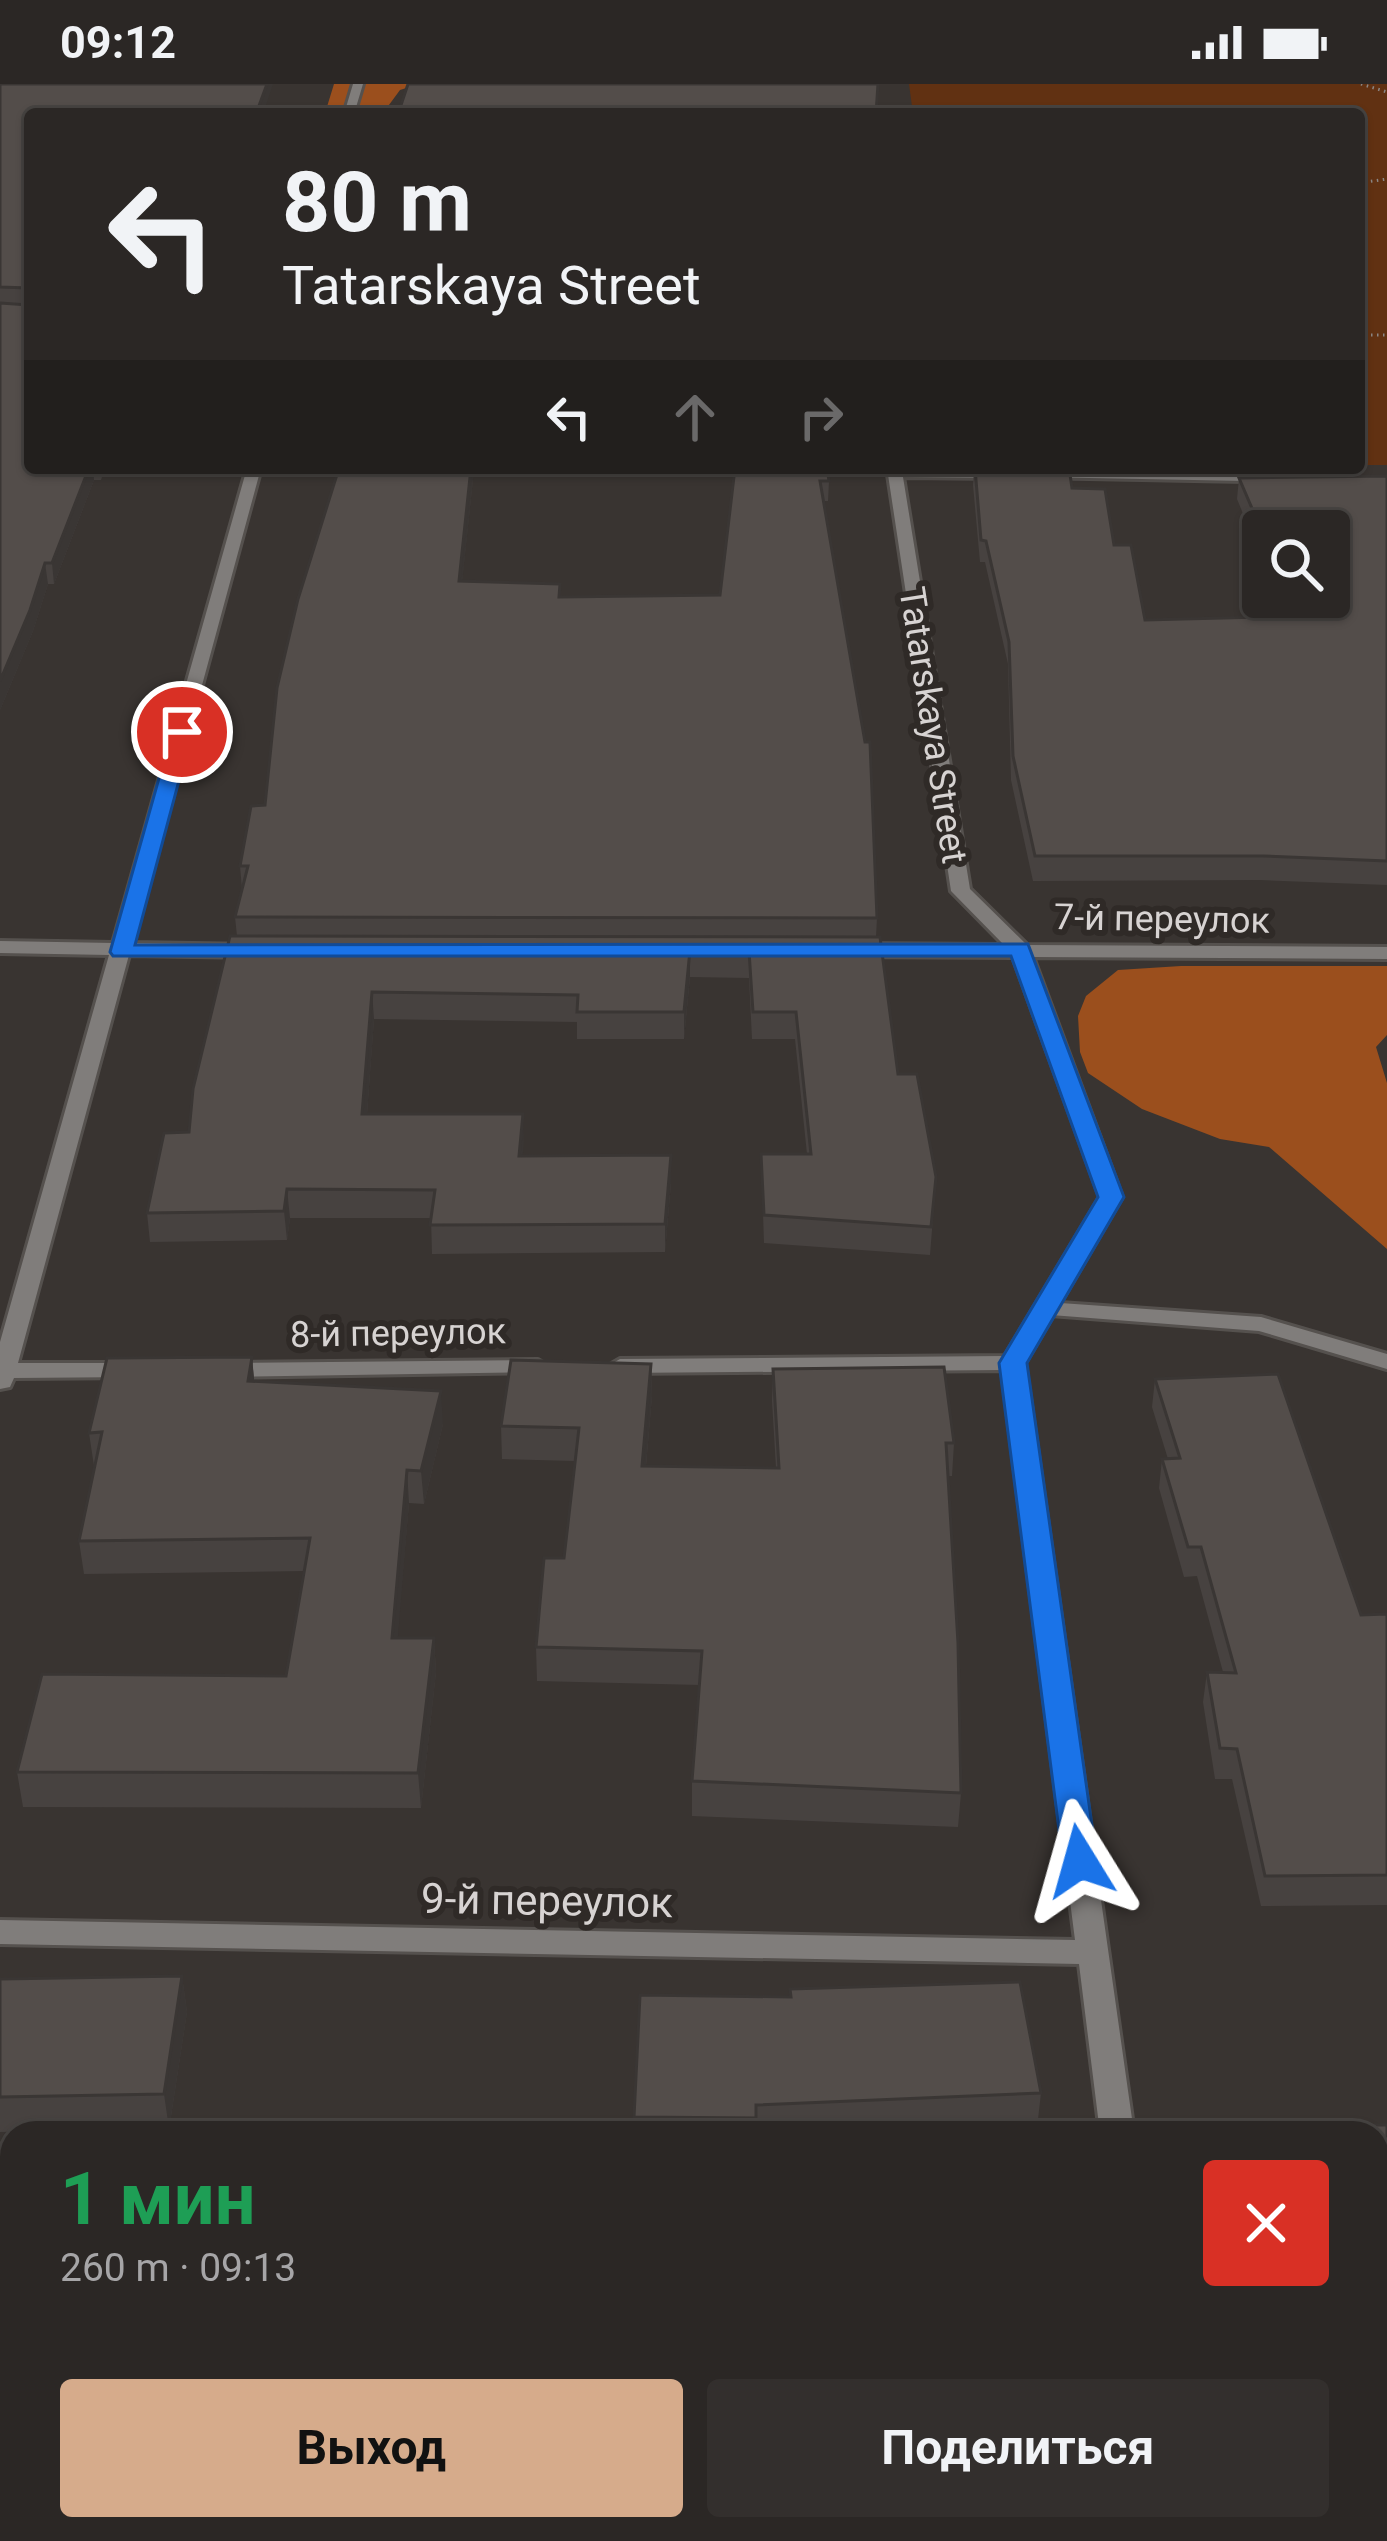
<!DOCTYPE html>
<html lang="ru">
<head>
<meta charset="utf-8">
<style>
  :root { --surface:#2b2725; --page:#332f2d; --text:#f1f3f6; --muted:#a6a5a7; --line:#474442; --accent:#d6ab8b }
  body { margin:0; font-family:Roboto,sans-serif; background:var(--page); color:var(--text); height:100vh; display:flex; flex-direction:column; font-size:45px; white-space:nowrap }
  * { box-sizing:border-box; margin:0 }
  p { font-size:39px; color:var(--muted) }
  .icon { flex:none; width:66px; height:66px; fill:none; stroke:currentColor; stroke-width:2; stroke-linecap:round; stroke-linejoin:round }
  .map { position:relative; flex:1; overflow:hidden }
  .sheet { position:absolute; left:0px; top:2037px; width:1389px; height:420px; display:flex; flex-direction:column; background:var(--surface); border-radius:36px 36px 0 0; box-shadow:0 3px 9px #0004,0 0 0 3px var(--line) }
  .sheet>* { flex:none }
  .top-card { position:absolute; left:24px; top:24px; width:1341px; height:366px; border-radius:12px; box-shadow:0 3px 9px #0004,0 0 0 3px var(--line); background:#2b2725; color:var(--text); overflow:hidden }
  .controls { position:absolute; left:1242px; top:426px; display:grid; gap:24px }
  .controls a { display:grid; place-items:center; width:108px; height:108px; border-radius:12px; background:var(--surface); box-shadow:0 3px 9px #0004,0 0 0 3px var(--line); font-size:60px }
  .pin { position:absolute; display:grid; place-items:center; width:102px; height:102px; color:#fff; margin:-51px; border:6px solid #fff; border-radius:50%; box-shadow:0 3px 12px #0007 }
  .me { position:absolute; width:132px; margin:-66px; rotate:352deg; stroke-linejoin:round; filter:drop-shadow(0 0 9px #0008) }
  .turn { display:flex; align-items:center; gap:42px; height:252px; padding:0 60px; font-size:54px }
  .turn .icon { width:156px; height:156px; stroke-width:2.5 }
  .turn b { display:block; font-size:84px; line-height:102px }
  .lanes { display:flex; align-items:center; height:114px; padding:0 60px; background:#0003; justify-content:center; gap:60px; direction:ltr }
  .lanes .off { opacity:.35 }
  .round { display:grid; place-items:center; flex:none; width:126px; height:126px; border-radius:12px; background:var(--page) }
  .headline { display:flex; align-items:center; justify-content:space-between; height:204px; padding:0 60px }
  h1 { font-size:72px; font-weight:700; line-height:90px; color:#1e9e55 }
  .primary-button { display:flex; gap:24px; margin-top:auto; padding:24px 60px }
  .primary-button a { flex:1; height:138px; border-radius:12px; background:var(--accent); color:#111; font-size:48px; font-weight:700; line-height:138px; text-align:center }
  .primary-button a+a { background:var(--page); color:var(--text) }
  .status { display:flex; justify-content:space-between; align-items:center; height:84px; padding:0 60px; background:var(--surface); direction:ltr }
  .status svg { height:33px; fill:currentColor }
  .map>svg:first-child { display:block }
  .green { fill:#613112 }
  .forest { fill:#9b4f1d }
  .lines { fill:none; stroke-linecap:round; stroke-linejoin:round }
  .lane-casing { stroke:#55514e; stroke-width:6 }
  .street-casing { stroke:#55514e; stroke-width:6 }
  .path { stroke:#8c8785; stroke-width:3; stroke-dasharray:1.5 4.5; stroke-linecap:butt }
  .lane { fill:#807d7b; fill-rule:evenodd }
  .street { fill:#807d7b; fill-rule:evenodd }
  .wall { fill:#474240 }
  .shaded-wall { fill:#3a3634 }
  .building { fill:#534d4a; stroke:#3a3634; stroke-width:3 }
  .route { fill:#1a73e8; stroke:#114b97; stroke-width:3 }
  .labels { text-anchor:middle; stroke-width:12; stroke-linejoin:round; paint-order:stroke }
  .street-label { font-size:36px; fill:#d7d3d2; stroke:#2f2a27 }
  .near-street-label { font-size:42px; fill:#d7d3d2; stroke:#2f2a27 }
</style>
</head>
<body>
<div class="status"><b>09:12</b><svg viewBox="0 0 49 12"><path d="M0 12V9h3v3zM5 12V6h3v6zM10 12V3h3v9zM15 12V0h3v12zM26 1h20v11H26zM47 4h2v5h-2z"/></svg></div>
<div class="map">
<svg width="1387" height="2457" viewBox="0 0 1387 2457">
  <rect width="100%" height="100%" fill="#393431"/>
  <path class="green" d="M 909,0 L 1387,0 L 1387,381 L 1359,381 L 1359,30 L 913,30 Z"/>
  <path class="forest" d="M 334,0 L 419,0 L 400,6 L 386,25 L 370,30 L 326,26 Z
    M 1181,882 L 1387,882 L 1387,951 L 1376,963 L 1387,999 L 1387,1165 L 1269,1063 L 1220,1055 L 1142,1025 L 1088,989 L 1080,968 L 1078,932 L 1086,912 L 1118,886 Z"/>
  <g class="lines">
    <defs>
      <path id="lane" d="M 1046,1218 L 1261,1233 L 1387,1270 L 1387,1285 L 1259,1247 L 1038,1230 L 1034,1225 L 1038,1220 Z"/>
      <path id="street" d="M 353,0 L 363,0 L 354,30 L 344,30 Z
        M 247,384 L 261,384 L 132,859 L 256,861 L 266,867 L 256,873 L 129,871 L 18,1279 L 136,1279 L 148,1286 L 136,1293 L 14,1294 L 10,1303 L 0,1305 L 0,1258 L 109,871 L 0,869 L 0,857 L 113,859 Z
        M 887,384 L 1006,386 L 1013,390 L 1006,394 L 903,393 L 970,805 L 1027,861 L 1387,863 L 1387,875 L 1033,873 L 1122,1113 L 1025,1279 L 1134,2049 L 1100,2049 L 1079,1880 L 0,1860 L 0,1836 L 1075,1856 L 1002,1286 L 620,1289 L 608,1282 L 620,1275 L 1005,1272 L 1100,1113 L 1013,873 L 848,872 L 838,866 L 848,860 L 1004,861 L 951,807 Z
        M 1041,386 L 1294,390 L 1301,394 L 1294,398 L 1036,393 L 1034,390 Z
        M 538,1276 L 550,1283 L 547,1288 L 224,1293 L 212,1286 L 224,1279 Z
        M 1151,2445 L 1189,2445 L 1191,2457 L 1153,2457 Z"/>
    </defs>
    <use href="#lane" class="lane-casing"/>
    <use href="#street" class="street-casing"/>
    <path class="path" d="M 1361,0 L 1387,8
      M 1359,99 L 1387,95
      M 1359,251 L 1387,251"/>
    <use href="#lane" class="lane"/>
    <use href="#street" class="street"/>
  </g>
  <path class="wall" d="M 0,0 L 30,30 L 30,384 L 105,384 L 101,396 L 94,396 L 54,500 L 48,500 L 33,547 L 0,626 Z
    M 339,384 L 485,384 L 484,387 L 474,386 L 462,497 L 560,513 L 720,511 L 735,384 L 829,397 L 828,417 L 823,417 L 877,834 L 876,853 L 898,990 L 934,1121 L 930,1171 L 764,1159 L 761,1070 L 807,1070 L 795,955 L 752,955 L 749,894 L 690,893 L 684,955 L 577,955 L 577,938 L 374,935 L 367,1030 L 523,1030 L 522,1072 L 671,1099 L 665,1168 L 432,1170 L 431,1134 L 290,1134 L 287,1156 L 150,1158 L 147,1129 L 189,1048 L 237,852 L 235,833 L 242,805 L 240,782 L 265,721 Z
    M 974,384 L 1072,404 L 1114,461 L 1145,536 L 1286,533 L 1277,513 L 1329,513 L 1263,447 L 1263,478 L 1237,415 L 1239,394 L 1387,392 L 1387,801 L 1260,796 L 1033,797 L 1011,696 L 1008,580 L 985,478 L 980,478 L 973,401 Z
    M 252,1273 L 254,1297 L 443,1340 L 424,1420 L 409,1419 L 397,1554 L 434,1554 L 436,1588 L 421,1724 L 23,1723 L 17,1688 L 286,1592 L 305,1487 L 84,1490 L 79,1457 L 94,1382 L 89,1349 Z
    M 651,1280 L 652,1312 L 646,1382 L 776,1384 L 772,1317 L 773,1285 L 954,1359 L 952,1392 L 948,1392 L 961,1709 L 958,1743 L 692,1732 L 692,1697 L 700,1601 L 537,1597 L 536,1563 L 564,1474 L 575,1377 L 502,1375 L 501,1342 Z
    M 1155,1295 L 1361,1531 L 1387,1530 L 1387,1821 L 1261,1822 L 1232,1695 L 1215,1695 L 1203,1618 L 1207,1588 L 1223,1588 L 1197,1492 L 1184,1493 L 1159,1404 L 1162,1375 L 1168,1375 L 1152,1323 Z
    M 182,1892 L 187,1928 L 169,2045 L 0,2048 L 0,1895 Z
    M 790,1905 L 1041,2009 L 1037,2044 L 925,2049 L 635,2049 L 634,2033 L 790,1913 Z
    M 1310,2041 L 1387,2041 L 1387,2457 L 1362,2457 L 1359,2445 L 1377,2445 L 1377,2049 L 1309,2049 Z
    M 0,2238 L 12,2238 L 12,2392 L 0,2392 Z
    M 66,2445 L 276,2445 L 274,2457 L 64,2457 Z"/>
  <path class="shaded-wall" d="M 267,0 L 273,0 L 263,30 L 256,30 Z
    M 89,384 L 93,384 L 94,396 L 54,500 L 52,479 Z
    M 471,384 L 474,384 L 474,386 L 460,519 L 459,497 Z
    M 45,479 L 48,500 L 33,547 L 0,626 L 0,597 Z
    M 690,866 L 690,893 L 684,955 L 684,928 Z
    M 372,908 L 374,935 L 365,1057 L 362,1030 Z
    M 523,1030 L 524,1058 L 520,1100 L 519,1072 Z
    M 671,1071 L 671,1099 L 665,1168 L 665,1140 Z
    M 287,1105 L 290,1134 L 287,1156 L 284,1127 Z
    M 252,1273 L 255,1305 L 248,1297 Z
    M 651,1280 L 652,1312 L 643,1415 L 642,1382 Z
    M 441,1307 L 443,1340 L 424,1420 L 421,1387 Z
    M 407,1386 L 409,1419 L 395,1588 L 392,1554 Z
    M 434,1554 L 436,1588 L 421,1724 L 418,1689 Z
    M 182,1892 L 187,1928 L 169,2045 L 164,2010 Z
    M 156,2445 L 162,2445 L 164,2457 L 154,2457 Z"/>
  <path class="building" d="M 0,0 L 267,0 L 256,30 L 30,30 L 30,206 L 28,204 L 0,203 Z
    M 408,0 L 878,0 L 876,30 L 398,30 Z
    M 30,214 L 30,384 L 89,384 L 52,479 L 45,479 L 30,526 L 0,597 L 0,219 L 28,221 Z
    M 339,384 L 471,384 L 459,497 L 560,500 L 559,513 L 720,511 L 735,384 L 827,384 L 829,397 L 820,397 L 865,658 L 870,658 L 877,834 L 235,833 L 248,782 L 240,782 L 251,722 L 265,721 L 277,604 L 298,515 Z
    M 975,384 L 1069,384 L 1072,404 L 1105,405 L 1114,461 L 1131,461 L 1145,536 L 1297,532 L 1289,513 L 1329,513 L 1329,447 L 1263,447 L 1263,450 L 1239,394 L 1387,392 L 1387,777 L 1263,772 L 1035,772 L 1013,672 L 1009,558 L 986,457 L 981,456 Z
    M 230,852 L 880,853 L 898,990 L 917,990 L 936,1093 L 931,1143 L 764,1131 L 761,1070 L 811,1070 L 796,928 L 753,928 L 749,867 L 690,866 L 684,928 L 577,928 L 578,911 L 372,908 L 362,1030 L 523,1030 L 519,1072 L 671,1071 L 665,1140 L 430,1141 L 435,1106 L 287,1105 L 284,1127 L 147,1129 L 164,1049 L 189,1048 L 193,1005 Z
    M 252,1273 L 248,1297 L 441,1307 L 421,1387 L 407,1386 L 392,1554 L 434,1554 L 418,1689 L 17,1688 L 42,1590 L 286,1592 L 310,1454 L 79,1457 L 102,1348 L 89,1349 L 107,1274 Z
    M 511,1276 L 651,1280 L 642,1382 L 779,1384 L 773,1285 L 944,1283 L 954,1359 L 946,1359 L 958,1559 L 961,1709 L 692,1697 L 702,1567 L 536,1563 L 544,1474 L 564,1474 L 579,1344 L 501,1342 Z
    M 1278,1290 L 1361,1531 L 1387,1530 L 1387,1791 L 1265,1792 L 1237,1665 L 1220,1664 L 1207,1588 L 1236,1589 L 1201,1463 L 1188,1463 L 1162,1375 L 1180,1374 L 1155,1295 Z
    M 182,1892 L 164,2010 L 0,2013 L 0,1895 Z
    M 1020,1898 L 1041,2009 L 756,2021 L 756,2034 L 634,2033 L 640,1911 L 791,1913 L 790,1905 Z
    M 1310,2041 L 1387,2041 L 1387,2442 L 1377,2443 L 1377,2049 L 1312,2049 Z
    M 0,2238 L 12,2238 L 12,2359 L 0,2360 Z
    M 66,2445 L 156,2445 L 154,2457 L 64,2457 Z
    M 436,2445 L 1081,2445 L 1083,2457 L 435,2457 Z"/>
  <path class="route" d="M 182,642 L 192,648 L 135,861 L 1028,860 L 1124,1113 L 1027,1279 L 1097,1777 L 1092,1786 L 1080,1790 L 1068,1786 L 1063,1777 L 999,1279 L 1098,1113 L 1011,872 L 113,872 L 110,868 L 172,648 Z"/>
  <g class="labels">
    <g class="street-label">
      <text transform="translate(934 641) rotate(81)" y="13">Tatarskaya Street</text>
      <text transform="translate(1162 834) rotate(1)" y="13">7-й переулок</text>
      <text transform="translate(398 1248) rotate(-1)" y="13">8-й переулок</text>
    </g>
    <g class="near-street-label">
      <text transform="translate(547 1816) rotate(1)" y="15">9-й переулок</text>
    </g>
  </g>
</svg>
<div class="controls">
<a><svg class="icon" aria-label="search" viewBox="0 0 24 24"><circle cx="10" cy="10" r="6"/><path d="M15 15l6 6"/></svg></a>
</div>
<div class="pin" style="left:182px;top:648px;background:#d93025"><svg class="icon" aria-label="arrive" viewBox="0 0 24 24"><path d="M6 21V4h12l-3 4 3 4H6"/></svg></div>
<svg class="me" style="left:1080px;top:1777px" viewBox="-20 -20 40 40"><path d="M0-17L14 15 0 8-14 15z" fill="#1a73e8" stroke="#fff" stroke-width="4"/></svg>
<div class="top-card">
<div class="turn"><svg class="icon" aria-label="left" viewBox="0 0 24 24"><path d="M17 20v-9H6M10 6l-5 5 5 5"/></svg><div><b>80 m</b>Tatarskaya Street</div></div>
<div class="lanes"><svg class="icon" aria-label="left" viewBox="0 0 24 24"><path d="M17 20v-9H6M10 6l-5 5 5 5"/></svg><svg class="icon off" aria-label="ahead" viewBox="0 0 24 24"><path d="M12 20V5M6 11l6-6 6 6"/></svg><svg class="icon off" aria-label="right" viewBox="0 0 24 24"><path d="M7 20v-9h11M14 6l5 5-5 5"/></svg></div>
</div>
<section class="sheet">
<div class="headline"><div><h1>1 мин</h1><p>260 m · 09:13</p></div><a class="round" style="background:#d93025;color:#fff"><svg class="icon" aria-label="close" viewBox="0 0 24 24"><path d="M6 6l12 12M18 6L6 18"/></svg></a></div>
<div class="primary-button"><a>Выход</a><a>Поделиться</a></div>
</section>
</div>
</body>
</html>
